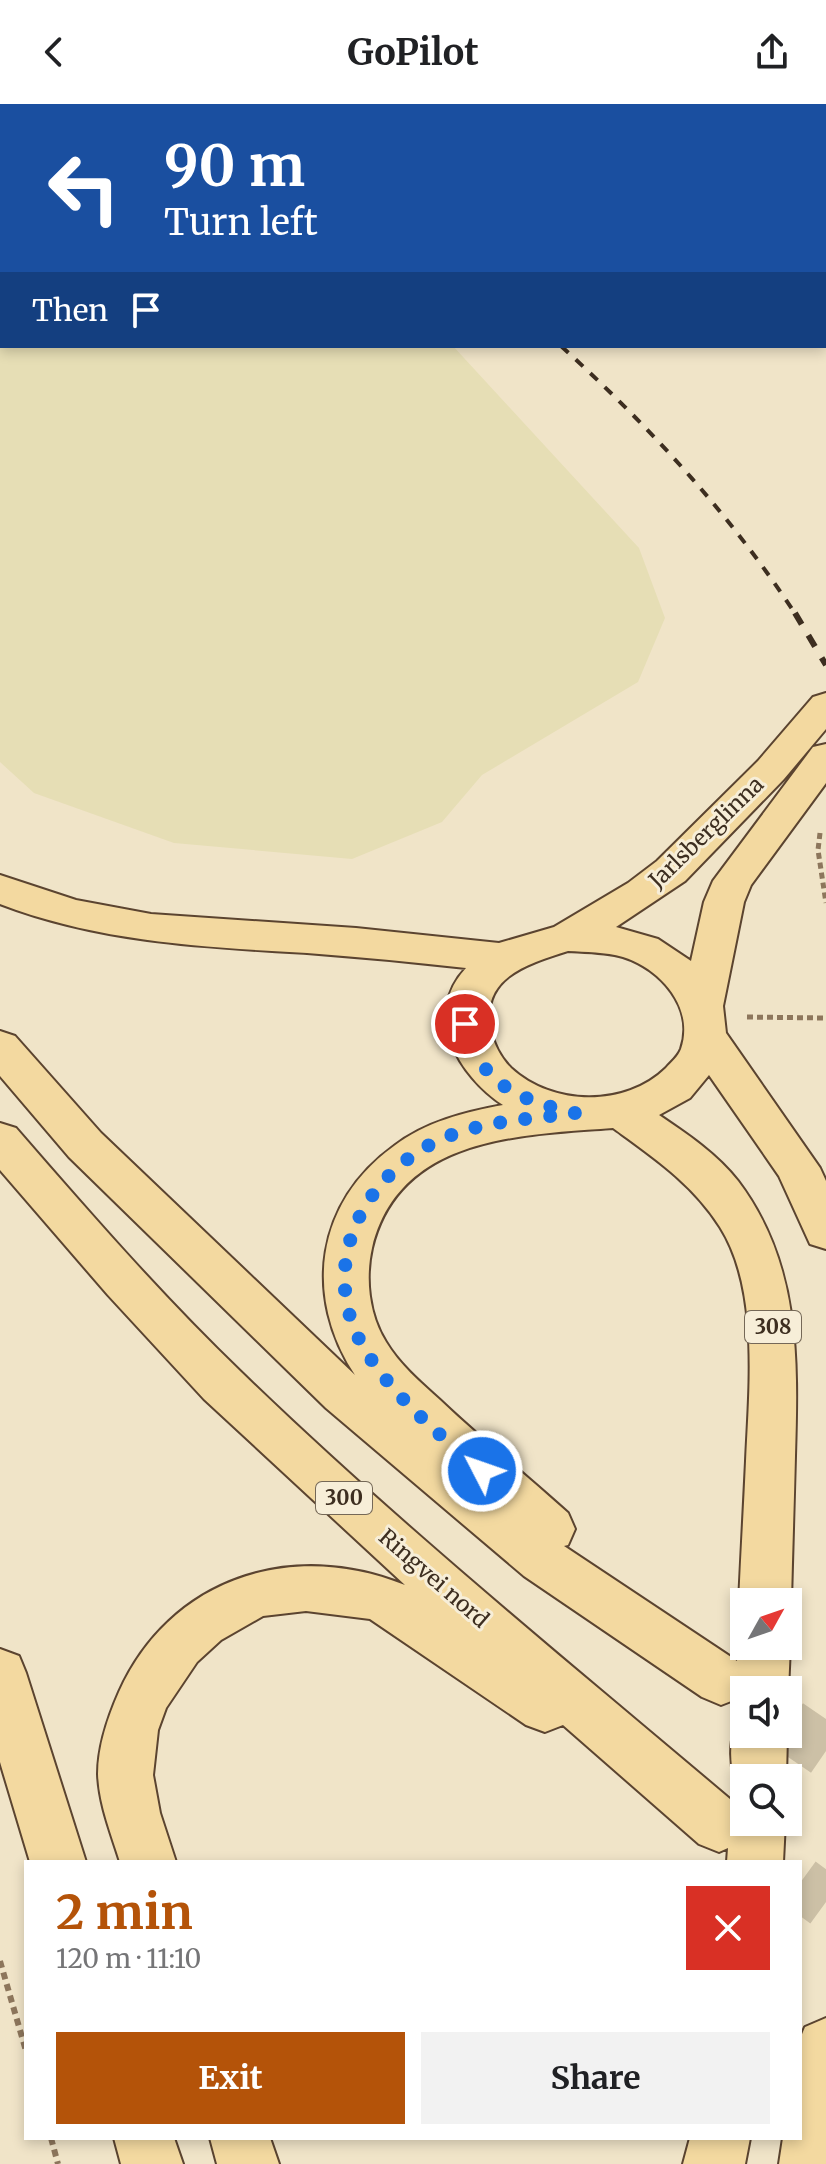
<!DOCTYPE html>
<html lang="en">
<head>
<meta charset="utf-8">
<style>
  :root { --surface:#fff; --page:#f2f2f2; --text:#202124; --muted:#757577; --accent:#b45309 }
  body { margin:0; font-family:Merriweather,serif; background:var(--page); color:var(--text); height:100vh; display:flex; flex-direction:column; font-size:30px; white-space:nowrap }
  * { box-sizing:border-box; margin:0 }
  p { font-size:26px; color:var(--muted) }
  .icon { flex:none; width:44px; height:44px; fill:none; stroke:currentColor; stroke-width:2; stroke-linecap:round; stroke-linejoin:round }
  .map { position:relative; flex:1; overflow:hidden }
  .details { position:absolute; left:24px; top:1756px; width:778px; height:280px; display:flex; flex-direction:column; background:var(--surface); border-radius:0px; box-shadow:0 4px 12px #0003 }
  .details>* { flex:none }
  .banner { position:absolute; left:0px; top:0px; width:826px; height:244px; box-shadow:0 4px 12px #0003; background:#1a4fa0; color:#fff; overflow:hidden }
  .needle { width:52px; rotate:50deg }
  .tools { position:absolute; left:730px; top:1484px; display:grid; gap:16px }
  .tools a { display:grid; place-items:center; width:72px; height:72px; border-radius:0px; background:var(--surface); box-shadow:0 4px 12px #0003; font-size:40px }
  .pin { position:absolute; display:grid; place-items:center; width:68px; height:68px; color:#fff; margin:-34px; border:4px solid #fff; border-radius:50%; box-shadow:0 2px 8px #0007 }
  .me { position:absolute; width:88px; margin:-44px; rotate:311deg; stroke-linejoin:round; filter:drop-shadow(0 0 6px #0008) }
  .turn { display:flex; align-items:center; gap:28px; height:168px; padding:0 32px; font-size:36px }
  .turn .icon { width:104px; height:104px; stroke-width:2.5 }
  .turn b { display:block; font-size:56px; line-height:68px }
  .then { display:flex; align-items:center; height:76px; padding:0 32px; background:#0003; gap:16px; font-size:30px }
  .round { display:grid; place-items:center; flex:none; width:84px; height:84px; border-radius:0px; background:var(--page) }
  .summary { display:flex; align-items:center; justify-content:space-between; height:136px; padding:0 32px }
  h1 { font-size:48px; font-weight:700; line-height:60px; color:var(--accent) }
  .primary-button { display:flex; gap:16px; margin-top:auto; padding:16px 32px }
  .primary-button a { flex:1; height:92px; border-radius:0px; background:var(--accent); color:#fff; font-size:32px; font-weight:700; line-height:92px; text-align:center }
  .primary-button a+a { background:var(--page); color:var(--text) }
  header { display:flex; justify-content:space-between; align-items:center; height:104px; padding:0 32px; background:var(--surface); font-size:36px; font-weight:700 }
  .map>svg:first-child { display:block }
  .farmland { fill:#e6deb5 }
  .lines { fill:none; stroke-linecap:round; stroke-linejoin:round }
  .major-tunnel { stroke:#ccc0a6; stroke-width:53; stroke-dasharray:53 27; stroke-linecap:butt }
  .major-casing { stroke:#5b4430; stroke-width:4 }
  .path-far1 { stroke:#8d765c; stroke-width:5; stroke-dasharray:6 4; stroke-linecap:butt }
  .path { stroke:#8d765c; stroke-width:6; stroke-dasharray:7 5; stroke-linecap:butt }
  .major { fill:#f3d9a0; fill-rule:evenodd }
  .rail-far1 { stroke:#3d2e20; stroke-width:4; stroke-dasharray:10 10; stroke-linecap:butt }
  .rail { stroke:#3d2e20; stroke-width:6; stroke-dasharray:13 13; stroke-linecap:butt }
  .route { stroke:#1a73e8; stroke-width:14; stroke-dasharray:0 25.2 }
  .labels { text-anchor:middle; stroke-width:6; stroke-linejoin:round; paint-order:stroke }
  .shield { fill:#f7eed8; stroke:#756857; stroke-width:2 }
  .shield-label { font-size:20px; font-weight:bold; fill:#3d2e20 }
  .street-label { font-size:22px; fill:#3d2e20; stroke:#f7eed8 }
</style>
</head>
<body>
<header><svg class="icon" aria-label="back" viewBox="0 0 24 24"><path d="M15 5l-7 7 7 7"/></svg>GoPilot<svg class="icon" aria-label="share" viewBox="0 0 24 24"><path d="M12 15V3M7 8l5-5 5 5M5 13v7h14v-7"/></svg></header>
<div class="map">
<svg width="826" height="2060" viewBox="0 0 826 2060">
  <rect width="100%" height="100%" fill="#f0e4c8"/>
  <path class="farmland" d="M 0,0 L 154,2 L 2,2 L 2,242 L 453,242 L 639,444 L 665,514 L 638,578 L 482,671 L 442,718 L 352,755 L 174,739 L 34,689 L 0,658 Z
    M 373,0 L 826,0 L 826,154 L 824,2 Z"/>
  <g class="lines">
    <path class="major-tunnel" d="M 788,1621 L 826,1647
      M 800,1779 L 826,1798"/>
    <defs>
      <path id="major" d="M 826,589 L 826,625 L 784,675 L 685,777 L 616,823 L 658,835 L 691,857 L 704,798 L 713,777 L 813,643 L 826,640 L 826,679 L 751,781 L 744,798 L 723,902 L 726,929 L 820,1064 L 826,1077 L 826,1145 L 810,1140 L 779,1072 L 709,971 L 690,994 L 659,1011 C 687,1030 717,1050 738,1077 C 800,1159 798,1254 795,1352 C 794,1400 792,1449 791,1498 L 788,1504 L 788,1498 L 744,1498 L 744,1509 L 739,1498 C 741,1451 744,1404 746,1357 C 749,1286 760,1186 720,1123 C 693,1080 653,1053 613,1024 C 521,1031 399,1032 372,1144 C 365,1175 369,1211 386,1238 C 399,1260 421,1279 440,1296 C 481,1335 526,1371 568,1409 L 575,1425 L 568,1441 L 564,1442 L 737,1557 L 738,1542 L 744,1528 L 744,1542 L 788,1542 L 788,1537 L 790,1542 L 788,1587 L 744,1586 L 744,1604 L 739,1594 L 721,1601 L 702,1593 L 524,1472 L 326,1304 L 69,1053 L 0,972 L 0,927 L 15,932 L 101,1029 L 355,1271 C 303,1192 316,1098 394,1042 C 425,1018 465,1008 503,1001 C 459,972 422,911 466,864 C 413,858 360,853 307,849 C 202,843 99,838 0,800 L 0,771 L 76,796 L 151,810 L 356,824 L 499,839 L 554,823 L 628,779 L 657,757 L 758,657 L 813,593 ZM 568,847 C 586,848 605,848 623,853 C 661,865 695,904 681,945 C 678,953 671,958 666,964 C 625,1004 552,1002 511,964 C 501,954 494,941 491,927 C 479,874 527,860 568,847 Z
        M 0,1019 L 16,1024 C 88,1107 161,1191 241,1268 C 398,1420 569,1559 737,1701 L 744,1696 L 744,1718 L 785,1718 L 783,1758 L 727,1758 L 728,1744 L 719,1748 L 699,1740 L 563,1621 L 545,1628 L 526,1621 L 370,1515 L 306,1507 L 263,1512 L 221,1536 L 197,1558 L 166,1604 L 158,1626 L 153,1671 L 160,1709 L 176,1758 L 120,1758 C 111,1729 99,1700 98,1670 C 98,1642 108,1613 119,1588 C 170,1474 292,1435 405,1481 L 204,1295 L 108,1191 L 0,1066 Z
        M 0,1545 L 19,1552 L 26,1569 L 86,1758 L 30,1758 L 0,1658 Z
        M 744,1611 L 744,1630 L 787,1630 L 786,1674 L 744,1674 L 744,1694 L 740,1692 C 730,1670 725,1629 744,1611 Z
        M 826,1914 L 826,2060 L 779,2060 L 783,2034 L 800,2034 L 800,1935 L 805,1923 Z
        M 114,2034 L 174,2034 L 183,2060 L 121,2060 Z
        M 210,2034 L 270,2034 L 279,2060 L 217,2060 Z
        M 690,2034 L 750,2034 L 745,2060 L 683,2060 Z"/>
    </defs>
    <use href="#major" class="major-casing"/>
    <path class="path-far1" d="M 820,729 L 818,746 L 826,799
      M 747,913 L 826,914"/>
    <path class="path" d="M 0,1857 L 26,1947
      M 51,2034 L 58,2060"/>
    <use href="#major" class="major"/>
    <path class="rail-far1" d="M 235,0 L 238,2
      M 561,242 C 650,323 730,410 796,511"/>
    <path class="rail" d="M 795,509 L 826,561"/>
  </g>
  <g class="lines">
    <path class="route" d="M 465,920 C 479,980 519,996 575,1009 C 530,1015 481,1017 439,1036 C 357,1075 316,1170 367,1249 C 395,1294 442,1333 482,1367"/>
  </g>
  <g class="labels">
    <g class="shield">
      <rect x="745" y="1207" width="56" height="32" rx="6"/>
      <rect x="316" y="1378" width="56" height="32" rx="6"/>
    </g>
    <g class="shield-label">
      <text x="773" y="1230">308</text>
      <text x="344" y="1401">300</text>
    </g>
    <g class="street-label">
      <text transform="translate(706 728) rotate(-44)" y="8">Jarlsberglinna</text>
      <text transform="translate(434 1474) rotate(41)" y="8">Ringvei nord</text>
    </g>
  </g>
</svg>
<div class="tools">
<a><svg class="needle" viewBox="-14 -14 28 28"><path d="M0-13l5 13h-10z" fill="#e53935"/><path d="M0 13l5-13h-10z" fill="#757577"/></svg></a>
<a><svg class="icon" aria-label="sound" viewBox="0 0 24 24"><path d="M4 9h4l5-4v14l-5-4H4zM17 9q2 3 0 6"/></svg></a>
<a><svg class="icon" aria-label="search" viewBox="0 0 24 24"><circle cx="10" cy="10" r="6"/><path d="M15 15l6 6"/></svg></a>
</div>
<div class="pin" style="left:465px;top:920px;background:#d93025"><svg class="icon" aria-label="arrive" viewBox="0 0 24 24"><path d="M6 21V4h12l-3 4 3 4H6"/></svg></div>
<svg class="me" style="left:482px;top:1367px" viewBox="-20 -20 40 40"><circle r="17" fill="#1a73e8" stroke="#fff" stroke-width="3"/><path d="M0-11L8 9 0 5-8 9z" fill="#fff"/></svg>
<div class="banner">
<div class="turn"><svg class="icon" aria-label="left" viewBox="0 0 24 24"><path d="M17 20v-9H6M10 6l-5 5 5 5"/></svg><div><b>90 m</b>Turn left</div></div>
<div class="then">Then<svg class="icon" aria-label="arrive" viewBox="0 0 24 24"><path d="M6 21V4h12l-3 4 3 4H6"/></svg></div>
</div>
<section class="details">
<div class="summary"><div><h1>2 min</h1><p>120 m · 11:10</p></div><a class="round" style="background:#d93025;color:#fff"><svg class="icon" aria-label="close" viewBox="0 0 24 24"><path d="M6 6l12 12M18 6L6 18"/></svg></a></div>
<div class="primary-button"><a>Exit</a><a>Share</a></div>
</section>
</div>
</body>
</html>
